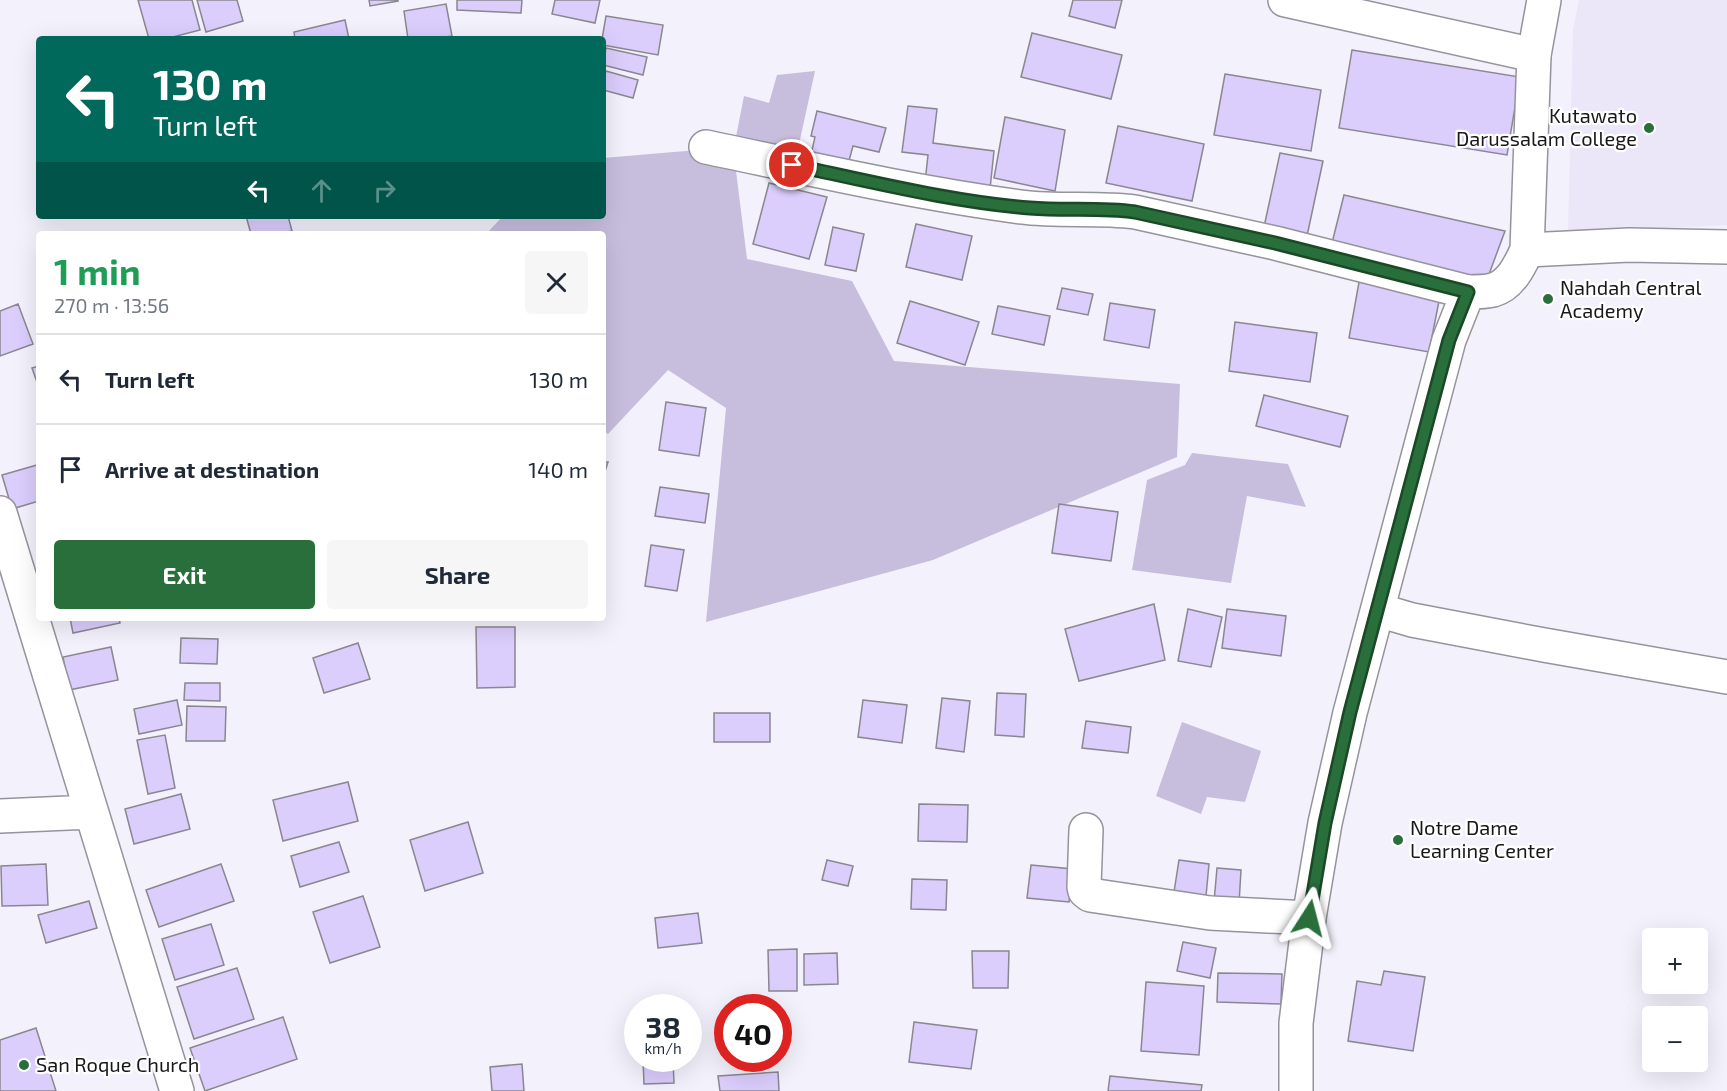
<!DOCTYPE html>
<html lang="en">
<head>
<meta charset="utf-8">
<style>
  :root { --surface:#fff; --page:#f6f6f7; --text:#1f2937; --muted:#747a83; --line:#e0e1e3; --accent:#296f3b }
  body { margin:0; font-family:"Exo 2",sans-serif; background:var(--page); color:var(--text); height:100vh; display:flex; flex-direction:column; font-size:22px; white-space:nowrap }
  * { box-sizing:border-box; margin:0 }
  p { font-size:20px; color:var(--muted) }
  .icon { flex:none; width:33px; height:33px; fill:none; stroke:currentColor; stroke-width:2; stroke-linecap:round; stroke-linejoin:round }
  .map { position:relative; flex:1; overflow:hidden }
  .side { position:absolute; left:36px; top:231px; width:570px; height:390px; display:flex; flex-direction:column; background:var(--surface); border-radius:6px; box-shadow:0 6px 24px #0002 }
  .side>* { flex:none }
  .banner { position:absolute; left:36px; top:36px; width:570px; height:183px; border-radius:6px; box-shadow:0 6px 24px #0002; background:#00695c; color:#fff; overflow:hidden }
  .controls { position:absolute; left:1642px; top:928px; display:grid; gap:12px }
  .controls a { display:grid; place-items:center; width:66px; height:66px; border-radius:6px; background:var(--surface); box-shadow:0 6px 24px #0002; font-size:30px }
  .speed { position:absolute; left:624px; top:994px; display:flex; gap:12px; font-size:30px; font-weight:700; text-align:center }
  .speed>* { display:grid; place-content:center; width:78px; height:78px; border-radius:50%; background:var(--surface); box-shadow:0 6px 24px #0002; line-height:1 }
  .speed small { font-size:15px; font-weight:400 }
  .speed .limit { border:9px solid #d22; background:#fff; color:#111 }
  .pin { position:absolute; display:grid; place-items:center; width:51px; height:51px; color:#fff; margin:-26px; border:3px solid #fff; border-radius:50%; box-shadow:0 2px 6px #0007 }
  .me { position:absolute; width:66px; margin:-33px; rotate:9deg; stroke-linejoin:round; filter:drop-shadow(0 0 4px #0008) }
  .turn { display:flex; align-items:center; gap:21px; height:126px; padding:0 18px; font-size:27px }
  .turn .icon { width:78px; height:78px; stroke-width:2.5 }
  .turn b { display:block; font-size:42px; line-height:51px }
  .lanes { display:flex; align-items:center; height:57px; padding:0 18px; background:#0003; justify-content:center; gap:30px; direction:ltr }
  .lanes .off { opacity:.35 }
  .round { display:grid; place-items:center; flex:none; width:63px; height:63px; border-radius:6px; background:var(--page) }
  .headline { display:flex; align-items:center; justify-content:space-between; height:102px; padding:0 18px }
  h1 { font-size:36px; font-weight:700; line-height:45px; color:#1e9e55 }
  .action { display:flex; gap:12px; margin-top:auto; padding:12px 18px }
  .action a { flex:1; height:69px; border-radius:6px; background:var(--accent); color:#fff; font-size:24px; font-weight:700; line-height:69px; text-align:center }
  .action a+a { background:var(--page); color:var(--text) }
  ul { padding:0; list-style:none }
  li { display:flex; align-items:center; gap:18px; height:90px; padding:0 18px; border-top:2px solid var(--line) }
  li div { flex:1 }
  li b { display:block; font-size:22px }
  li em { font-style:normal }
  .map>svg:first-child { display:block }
  .built { fill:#ebe6f8 }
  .green { fill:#c7bedd }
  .building { fill:#dbcdfc; stroke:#8a8790; stroke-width:1.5 }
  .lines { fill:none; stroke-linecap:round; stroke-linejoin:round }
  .minor-casing { stroke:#95939c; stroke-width:36 }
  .tertiary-casing { stroke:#95939c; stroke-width:36 }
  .minor { stroke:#fff; stroke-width:33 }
  .tertiary { stroke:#fff; stroke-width:33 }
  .route-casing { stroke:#1b4826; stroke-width:15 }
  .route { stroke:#296f3b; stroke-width:10 }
  .poi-dot { fill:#296f3b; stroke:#fff; stroke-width:2 }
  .labels { text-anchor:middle; stroke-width:4.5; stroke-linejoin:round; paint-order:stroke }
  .poi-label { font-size:20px; fill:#18171a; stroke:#fff; text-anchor:start }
</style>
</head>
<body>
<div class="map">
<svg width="1727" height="1091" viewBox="0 0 1727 1091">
  <rect width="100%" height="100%" fill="#f3f1fb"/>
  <path class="built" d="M 1579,0 L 1727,0 L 1727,225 L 1568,233 L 1573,31 Z"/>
  <path class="green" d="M 815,71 L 796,158 L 735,142 L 744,96 L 769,103 L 777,75 Z
    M 733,147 L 747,259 L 852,281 L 894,361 L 1180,384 L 1177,457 L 933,560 L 706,622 L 726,408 L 668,370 L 608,434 L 603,430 L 603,234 L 486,234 L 503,216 L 603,216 L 603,158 Z
    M 1192,453 L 1288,464 L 1306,507 L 1247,496 L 1231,583 L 1132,570 L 1147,480 L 1185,465 Z
    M 1182,722 L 1261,751 L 1245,802 L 1207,797 L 1201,814 L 1156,796 Z"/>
  <path class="building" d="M 138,0 L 192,0 L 200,30 L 165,39 L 149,39 Z
    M 197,0 L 237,0 L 243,21 L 206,32 Z
    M 369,0 L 398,0 L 398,1 L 370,6 Z
    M 457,0 L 522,0 L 521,13 L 457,10 Z
    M 555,0 L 600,0 L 595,23 L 552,14 Z
    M 1073,0 L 1122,0 L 1115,28 L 1069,16 Z
    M 446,4 L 452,36 L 432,39 L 408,39 L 404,11 Z
    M 606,16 L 663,25 L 658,55 L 603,45 L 602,39 Z
    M 345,20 L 349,39 L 295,39 L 294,32 Z
    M 1032,33 L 1122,55 L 1111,99 L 1021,77 Z
    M 606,48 L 647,57 L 643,75 L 603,65 Z
    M 1352,50 L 1520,77 L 1507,155 L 1339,128 Z
    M 606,71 L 638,80 L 633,98 L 603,90 L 603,81 Z
    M 1225,74 L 1321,90 L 1311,151 L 1214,135 Z
    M 908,106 L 937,109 L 933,143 L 994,151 L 990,189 L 925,182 L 928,155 L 902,152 Z
    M 817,111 L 886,128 L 879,152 L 853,146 L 847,168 L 810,159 L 815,137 L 811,136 Z
    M 1005,117 L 1065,130 L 1055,191 L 994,178 Z
    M 1118,126 L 1204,144 L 1192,201 L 1106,183 Z
    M 1280,153 L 1323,161 L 1307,236 L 1264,227 Z
    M 769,183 L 827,197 L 809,259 L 753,244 Z
    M 1344,195 L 1505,231 L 1485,285 L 1330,251 Z
    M 246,216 L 288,216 L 292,231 L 279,234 L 251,234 Z
    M 916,224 L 972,236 L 962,280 L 906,267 Z
    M 833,227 L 864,234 L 856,271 L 825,265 Z
    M 1359,282 L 1440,296 L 1429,352 L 1349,338 Z
    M 1062,288 L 1093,294 L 1088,315 L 1057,309 Z
    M 910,301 L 979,322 L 965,365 L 897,343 Z
    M 1110,303 L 1155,310 L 1149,348 L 1104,340 Z
    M 18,304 L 33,344 L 0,356 L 0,311 Z
    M 998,306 L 1050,316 L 1044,345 L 992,334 Z
    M 1235,322 L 1317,333 L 1310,382 L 1229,371 Z
    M 39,366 L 39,388 L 32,368 Z
    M 1264,395 L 1348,416 L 1340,447 L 1256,426 Z
    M 666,402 L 706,408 L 699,456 L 659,450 Z
    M 603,462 L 608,462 L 603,478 Z
    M 37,465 L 39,473 L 39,501 L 12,509 L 2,475 Z
    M 660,487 L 709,494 L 705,523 L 655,516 Z
    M 1059,504 L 1118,512 L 1111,561 L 1052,553 Z
    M 651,545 L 684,550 L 677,591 L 645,586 Z
    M 1154,604 L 1165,660 L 1079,681 L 1065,629 Z
    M 1188,609 L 1222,617 L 1211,667 L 1178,661 Z
    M 1227,609 L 1286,616 L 1281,656 L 1222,648 Z
    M 70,618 L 119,618 L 120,623 L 73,633 Z
    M 476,627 L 515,627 L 515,687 L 477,688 Z
    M 181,638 L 218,639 L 217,664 L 180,663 Z
    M 358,643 L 370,679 L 324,693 L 313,658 Z
    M 111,647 L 118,680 L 69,690 L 63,657 Z
    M 185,683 L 220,683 L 220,701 L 184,700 Z
    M 997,693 L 1026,694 L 1024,737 L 995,735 Z
    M 942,698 L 970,701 L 964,752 L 936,748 Z
    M 177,700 L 182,725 L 139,734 L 134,709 Z
    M 863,700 L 907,705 L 902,743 L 858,737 Z
    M 187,706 L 226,707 L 225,741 L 186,741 Z
    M 714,713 L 770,713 L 770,742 L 714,742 Z
    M 1086,721 L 1131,727 L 1128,753 L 1082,748 Z
    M 165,735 L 175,788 L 148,794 L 137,740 Z
    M 348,782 L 358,821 L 283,841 L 273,800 Z
    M 181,794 L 190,829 L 134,844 L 125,809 Z
    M 919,804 L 968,805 L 967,842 L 918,841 Z
    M 468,822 L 483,873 L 425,891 L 410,840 Z
    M 339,842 L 349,872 L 300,887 L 291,856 Z
    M 827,860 L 853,866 L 848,886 L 822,880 Z
    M 1179,860 L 1209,864 L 1206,896 L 1174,892 Z
    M 46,864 L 48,905 L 2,906 L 1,866 Z
    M 221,864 L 234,901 L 159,927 L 146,890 Z
    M 1031,865 L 1073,869 L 1069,902 L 1027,898 Z
    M 1217,868 L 1241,870 L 1239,904 L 1214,902 Z
    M 912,879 L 947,880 L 946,910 L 911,909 Z
    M 363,896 L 380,947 L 330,963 L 313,912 Z
    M 89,901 L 97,928 L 46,943 L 38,915 Z
    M 698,913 L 702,943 L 658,948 L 655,918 Z
    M 211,924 L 224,965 L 175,980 L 162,939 Z
    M 1183,942 L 1216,948 L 1210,978 L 1177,971 Z
    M 797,949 L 797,991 L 769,991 L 768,950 Z
    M 972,951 L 1009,951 L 1008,988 L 973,988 Z
    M 837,953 L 838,984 L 804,985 L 804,954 Z
    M 237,968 L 254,1019 L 194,1039 L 177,987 Z
    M 1384,971 L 1425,977 L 1413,1051 L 1348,1041 L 1357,981 L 1381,985 Z
    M 1218,973 L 1282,974 L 1281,1004 L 1217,1002 Z
    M 1146,982 L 1204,986 L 1199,1055 L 1141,1051 Z
    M 283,1017 L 297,1059 L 205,1091 L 190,1048 Z
    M 914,1022 L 977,1030 L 971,1069 L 909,1062 Z
    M 36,1028 L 56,1091 L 0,1091 L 0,1040 Z
    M 643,1059 L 673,1059 L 674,1083 L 644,1084 Z
    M 522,1064 L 524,1091 L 492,1091 L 490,1067 Z
    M 778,1072 L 779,1091 L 720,1091 L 718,1076 Z
    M 1110,1076 L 1202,1085 L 1201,1091 L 1108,1091 Z"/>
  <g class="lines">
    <defs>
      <path id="minor" d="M 1285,0 L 1534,55
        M 706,147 C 811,169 915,193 1021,207 C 1059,212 1097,207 1135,212 L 1275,243 L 1468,292
        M 1527,250 L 1629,245 L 1727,247
        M 0,513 L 177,1091
        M 1378,610 L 1412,620 L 1544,645 L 1727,677
        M 0,816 L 91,812
        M 1086,830 L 1084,887 L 1085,891 L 1090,895 L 1210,913 L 1309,918"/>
      <path id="tertiary" d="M 1296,1091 L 1296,1023 L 1309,918 L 1325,823 L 1350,713 L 1449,340 L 1468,292 C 1476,292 1485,292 1493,290 C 1511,285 1520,265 1527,250 L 1534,55 L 1544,0"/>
    </defs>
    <use href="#minor" class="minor-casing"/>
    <use href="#tertiary" class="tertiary-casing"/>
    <use href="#minor" class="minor"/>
    <use href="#tertiary" class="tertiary"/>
  </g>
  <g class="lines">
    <defs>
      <path id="route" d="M 792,165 C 869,181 952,202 1030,208 C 1065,211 1100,207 1135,212 L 1275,243 L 1468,292 L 1449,340 L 1350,712 L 1325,823 L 1309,918"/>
    </defs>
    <use href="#route" class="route-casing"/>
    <use href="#route" class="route"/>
  </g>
  <g class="poi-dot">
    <circle cx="1649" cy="128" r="6"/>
    <circle cx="1548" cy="299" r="6"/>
    <circle cx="1398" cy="840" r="6"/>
    <circle cx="24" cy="1065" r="6"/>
  </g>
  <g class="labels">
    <g class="poi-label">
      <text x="1637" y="123" text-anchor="end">Kutawato<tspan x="1637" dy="23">Darussalam College</tspan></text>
      <text x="1560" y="295">Nahdah Central<tspan x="1560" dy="23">Academy</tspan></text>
      <text x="1410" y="835">Notre Dame<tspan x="1410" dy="23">Learning Center</tspan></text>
      <text x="36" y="1072">San Roque Church</text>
    </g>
  </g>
</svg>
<div class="controls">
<a>+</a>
<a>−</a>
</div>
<div class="speed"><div>38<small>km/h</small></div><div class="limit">40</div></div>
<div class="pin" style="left:792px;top:165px;background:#d93025"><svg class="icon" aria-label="arrive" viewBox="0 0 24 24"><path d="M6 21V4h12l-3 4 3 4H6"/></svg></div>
<svg class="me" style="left:1309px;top:918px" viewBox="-20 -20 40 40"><path d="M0-17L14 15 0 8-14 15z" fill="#296f3b" stroke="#fff" stroke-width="4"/></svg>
<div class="banner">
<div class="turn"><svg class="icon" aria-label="left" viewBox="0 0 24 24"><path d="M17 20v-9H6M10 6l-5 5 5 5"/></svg><div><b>130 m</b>Turn left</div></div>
<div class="lanes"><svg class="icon" aria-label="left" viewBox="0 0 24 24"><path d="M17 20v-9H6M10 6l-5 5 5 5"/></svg><svg class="icon off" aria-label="ahead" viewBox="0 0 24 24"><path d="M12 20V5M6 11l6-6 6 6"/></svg><svg class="icon off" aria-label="right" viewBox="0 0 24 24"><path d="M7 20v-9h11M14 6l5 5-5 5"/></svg></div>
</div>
<section class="side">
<div class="headline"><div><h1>1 min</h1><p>270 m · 13:56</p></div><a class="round"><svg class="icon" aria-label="close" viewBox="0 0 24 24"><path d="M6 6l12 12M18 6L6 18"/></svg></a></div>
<ul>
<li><svg class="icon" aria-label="left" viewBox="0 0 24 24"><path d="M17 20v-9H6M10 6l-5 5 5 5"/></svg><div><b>Turn left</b></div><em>130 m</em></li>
<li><svg class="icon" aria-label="arrive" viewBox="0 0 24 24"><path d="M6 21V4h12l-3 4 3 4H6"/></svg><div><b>Arrive at destination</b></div><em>140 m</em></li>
</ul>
<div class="action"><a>Exit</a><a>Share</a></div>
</section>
</div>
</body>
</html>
